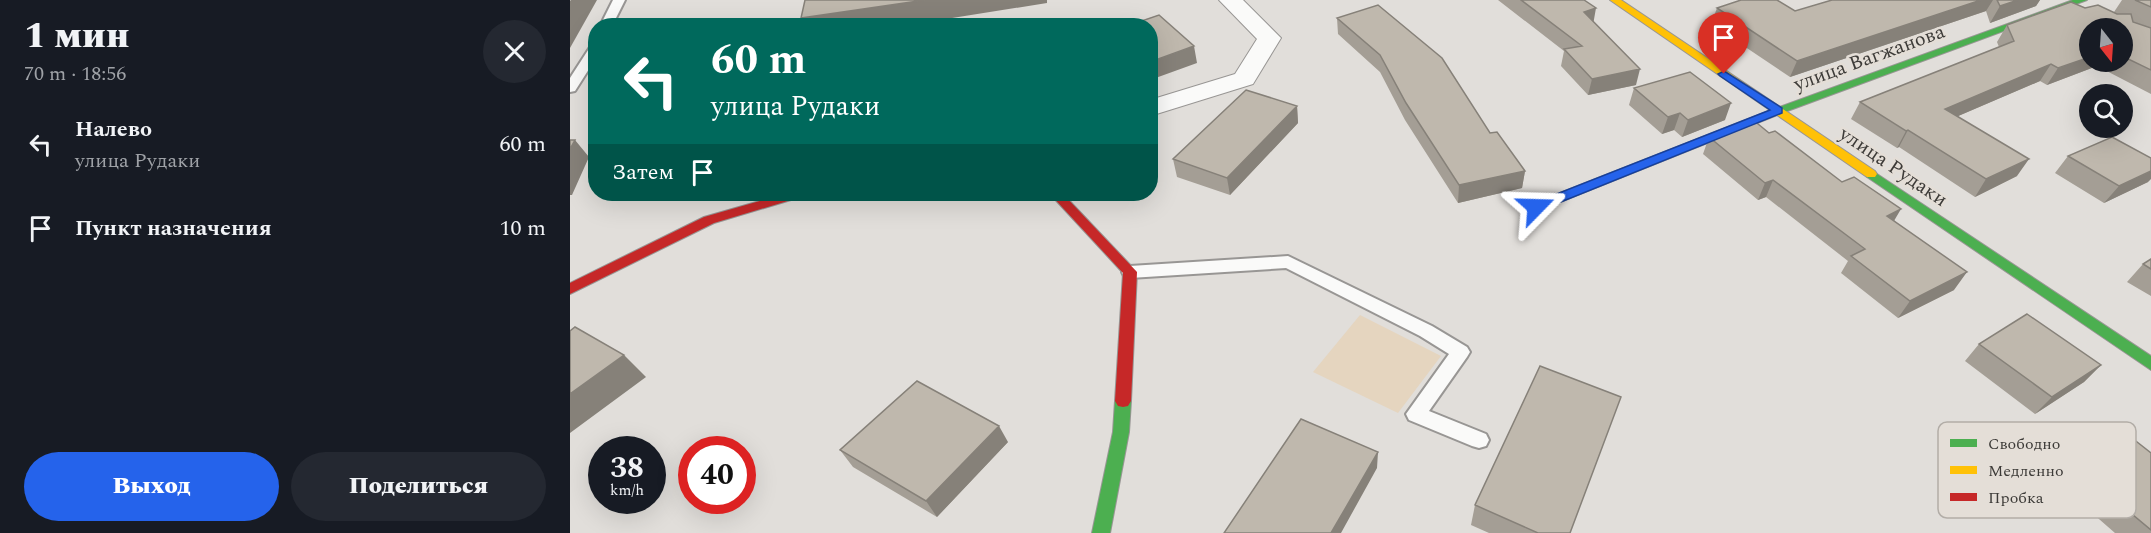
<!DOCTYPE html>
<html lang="ru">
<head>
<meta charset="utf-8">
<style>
  :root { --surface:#171b24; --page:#242831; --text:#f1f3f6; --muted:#9ea1a6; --accent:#2563eb }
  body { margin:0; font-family:Spectral,serif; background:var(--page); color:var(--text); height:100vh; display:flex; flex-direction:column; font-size:22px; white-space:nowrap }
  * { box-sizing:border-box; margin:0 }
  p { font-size:20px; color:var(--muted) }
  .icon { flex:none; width:33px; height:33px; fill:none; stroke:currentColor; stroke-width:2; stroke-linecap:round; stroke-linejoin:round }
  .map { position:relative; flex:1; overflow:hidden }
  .details { display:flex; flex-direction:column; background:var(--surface); width:570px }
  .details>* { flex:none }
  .banner { position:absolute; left:18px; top:18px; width:570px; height:183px; border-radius:24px; box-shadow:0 6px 24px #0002; background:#00695c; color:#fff; overflow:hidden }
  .needle { width:39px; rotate:163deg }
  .fabs { position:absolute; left:1509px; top:18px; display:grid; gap:12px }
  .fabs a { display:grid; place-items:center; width:54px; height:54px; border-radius:50%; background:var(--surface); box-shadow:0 6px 24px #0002; font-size:30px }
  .speed { position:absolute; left:18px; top:436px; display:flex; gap:12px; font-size:30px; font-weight:700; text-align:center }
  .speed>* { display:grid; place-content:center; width:78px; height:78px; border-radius:50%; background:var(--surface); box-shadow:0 6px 24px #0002; line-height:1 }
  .speed small { font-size:15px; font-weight:400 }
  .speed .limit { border:9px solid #d22; background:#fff; color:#111 }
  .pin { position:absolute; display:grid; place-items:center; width:51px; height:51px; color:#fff; margin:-62px -26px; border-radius:50% 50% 50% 0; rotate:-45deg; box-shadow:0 0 6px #0007 }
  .pin .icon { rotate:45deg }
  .me { position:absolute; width:66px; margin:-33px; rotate:68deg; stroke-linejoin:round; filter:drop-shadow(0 0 4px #0008) }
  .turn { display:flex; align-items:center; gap:21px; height:126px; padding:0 24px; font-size:27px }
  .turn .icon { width:78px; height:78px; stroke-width:2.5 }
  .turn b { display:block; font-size:42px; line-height:51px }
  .then { display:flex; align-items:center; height:57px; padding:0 24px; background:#0003; gap:12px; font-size:22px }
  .round { display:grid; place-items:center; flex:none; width:63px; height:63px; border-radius:32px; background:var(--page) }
  .head { display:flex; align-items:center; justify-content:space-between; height:102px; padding:0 24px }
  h1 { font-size:36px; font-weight:800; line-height:45px }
  .button { display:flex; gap:12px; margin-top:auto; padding:12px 24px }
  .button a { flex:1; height:69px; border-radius:36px; background:var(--accent); color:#fff; font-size:24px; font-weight:800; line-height:69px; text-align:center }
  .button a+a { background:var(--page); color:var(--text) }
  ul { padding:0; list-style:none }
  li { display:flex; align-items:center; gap:18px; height:84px; padding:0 24px }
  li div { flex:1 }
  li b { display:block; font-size:22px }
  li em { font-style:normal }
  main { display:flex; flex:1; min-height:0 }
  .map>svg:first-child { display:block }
  .green { fill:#e5d5bf }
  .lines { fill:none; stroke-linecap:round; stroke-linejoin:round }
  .lane-casing { stroke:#989694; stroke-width:4 }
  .street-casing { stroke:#989694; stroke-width:2 }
  .fast-casing { stroke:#989694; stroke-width:2 }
  .slow-casing { stroke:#989694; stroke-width:2 }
  .jam-casing { stroke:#989694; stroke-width:2 }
  .lane { fill:#fafaf9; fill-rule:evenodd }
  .street { fill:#fafaf9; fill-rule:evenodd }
  .fast { fill:#4caf50; fill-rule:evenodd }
  .slow { fill:#ffc107; fill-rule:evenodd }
  .jam { fill:#c62828; fill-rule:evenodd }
  .wall { fill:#a49e95; fill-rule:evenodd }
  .shaded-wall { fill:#868179 }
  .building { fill:#bfb8ad; stroke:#868179; stroke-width:1.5 }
  .route { fill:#2563eb; stroke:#184099; stroke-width:1.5 }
  .labels { text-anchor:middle; stroke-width:5; stroke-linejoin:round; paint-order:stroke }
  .street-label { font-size:20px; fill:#3d3b38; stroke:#e4ded7 }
  .key { fill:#e4ded7; stroke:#b2ada7; stroke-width:1.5 }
  .key-label { font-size:16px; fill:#3d3b38 }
</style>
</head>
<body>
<main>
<section class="details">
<div class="head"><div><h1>1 мин</h1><p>70 m · 18:56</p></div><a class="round"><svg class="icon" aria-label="close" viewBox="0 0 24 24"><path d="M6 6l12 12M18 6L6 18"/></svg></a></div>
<ul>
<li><svg class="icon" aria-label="left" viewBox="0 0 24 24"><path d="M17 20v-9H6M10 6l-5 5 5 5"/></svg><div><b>Налево</b><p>улица Рудаки</p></div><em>60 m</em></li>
<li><svg class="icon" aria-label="arrive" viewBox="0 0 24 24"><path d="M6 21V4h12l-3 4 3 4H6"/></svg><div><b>Пункт назначения</b></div><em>10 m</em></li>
</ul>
<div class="button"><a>Выход</a><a>Поделиться</a></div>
</section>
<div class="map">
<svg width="1581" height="533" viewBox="0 0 1581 533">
  <rect width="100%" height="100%" fill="#e1deda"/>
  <path class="green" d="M 790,315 L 871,356 L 828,413 L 743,372 Z"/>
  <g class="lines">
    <defs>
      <path id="lane" d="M 43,0 L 55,0 L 42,26 L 30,26 Z
        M 26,43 L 26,58 L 5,91 L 0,92 L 0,78 L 22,44 Z
        M 718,256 L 862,326 L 897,347 L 900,352 L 897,357 L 859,411 L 916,434 L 919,440 L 916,446 L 909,448 L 902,446 L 839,420 L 836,414 L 879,354 L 850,336 L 716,268 L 560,278 L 554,276 L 552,272 L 554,268 L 560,266 Z"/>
      <path id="street" d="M 649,0 L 673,0 L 711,38 L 683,84 L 580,116 L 580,100 L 665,74 L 687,39 Z"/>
      <path id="fast" d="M 1503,0 L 1517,0 L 1212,113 L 970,210 L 966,211 L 960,207 L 962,204 L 1204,109 Z
        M 1301,170 L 1581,356 L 1581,370 L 1297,177 L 1295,174 L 1297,171 Z
        M 553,395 L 558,396 L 561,401 L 559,432 L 540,533 L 522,533 L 543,432 L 545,401 L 548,396 Z"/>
      <path id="slow" d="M 1040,0 L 1051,0 L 1305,171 L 1307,174 L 1305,177 L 1297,177 Z"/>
      <path id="jam" d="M 214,194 L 233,194 L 231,197 L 144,223 L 0,294 L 0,283 L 134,217 Z
        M 480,194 L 493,194 L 567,272 L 561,401 L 558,406 L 553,407 L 548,406 L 545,401 L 553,273 Z"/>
    </defs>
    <use href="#lane" class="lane-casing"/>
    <use href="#street" class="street-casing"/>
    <use href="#fast" class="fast-casing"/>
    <use href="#slow" class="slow-casing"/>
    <use href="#jam" class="jam-casing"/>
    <use href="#lane" class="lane"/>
    <use href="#street" class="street"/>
    <use href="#fast" class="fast"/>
    <use href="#slow" class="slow"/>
    <use href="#jam" class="jam"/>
  </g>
  <path class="wall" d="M 928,0 L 1014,0 L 1023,22 L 1066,85 L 1018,95 L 991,66 L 994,51 Z
    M 1262,0 L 1470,0 L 1466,6 L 1420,23 L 1416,11 L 1220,77 L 1141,24 L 1147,8 L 1225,11 Z
    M 1552,0 L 1581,0 L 1581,94 L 1527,66 L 1477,85 L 1470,81 L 1388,116 L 1447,176 L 1405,197 L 1329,147 L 1327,148 L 1281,119 L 1290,102 L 1429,47 L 1427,42 L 1437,25 L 1515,8 L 1544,12 ZM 1552,28 L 1552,62 L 1520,62 Z
    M 767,18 L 920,133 L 955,171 L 952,188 L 888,203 L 835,120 L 810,72 L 768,34 Z
    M 1064,88 L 1155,120 L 1112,137 L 1104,130 L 1092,134 L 1059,105 Z
    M 727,106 L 728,123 L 660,195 L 607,177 L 603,159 Z
    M 1199,133 L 1324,220 L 1384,290 L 1328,318 L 1271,273 L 1278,261 L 1196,197 L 1188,200 L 1133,154 L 1139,137 Z
    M 1498,156 L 1578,182 L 1534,203 L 1485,173 Z
    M 1581,259 L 1581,296 L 1557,282 L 1573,264 Z
    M 1409,344 L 1531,365 L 1514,382 L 1465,414 L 1395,361 Z
    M 438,442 L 367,517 L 283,467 L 270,450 Z
    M 1581,453 L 1581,533 L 1545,533 L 1490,485 L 1508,469 Z
    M 905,505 L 1000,533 L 919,533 L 901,525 Z"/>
  <path class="shaded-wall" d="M 1,0 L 27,0 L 0,48 L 0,1 Z
    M 355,0 L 477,0 L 477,3 L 332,26 L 234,26 L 231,18 Z
    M 1411,0 L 1423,0 L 1416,11 L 1220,77 L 1227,61 Z
    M 1448,0 L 1470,0 L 1466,6 L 1420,23 L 1430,6 Z
    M 1026,8 L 1023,25 L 1014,12 Z
    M 624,46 L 627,63 L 580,80 L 580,62 Z
    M 1520,57 L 1520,62 L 1530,62 L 1527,66 L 1477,85 L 1488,68 Z
    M 1481,64 L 1470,81 L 1365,126 L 1375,109 Z
    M 1070,69 L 1066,85 L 1018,95 L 1022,79 Z
    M 1161,103 L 1155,120 L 1112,137 L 1118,120 Z
    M 727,106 L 728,123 L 660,195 L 657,178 Z
    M 1110,113 L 1104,130 L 1092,134 L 1098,117 Z
    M 1338,130 L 1329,147 L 1327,148 L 1336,131 Z
    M 5,140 L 19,157 L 2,195 L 0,195 L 0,149 Z
    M 1459,159 L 1447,176 L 1405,197 L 1416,179 Z
    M 955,171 L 952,188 L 888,203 L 889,185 Z
    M 1581,171 L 1581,179 L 1578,182 L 1534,203 L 1549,186 Z
    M 1203,180 L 1196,197 L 1188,200 L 1195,183 Z
    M 1331,209 L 1321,226 L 1317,216 Z
    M 1397,272 L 1384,290 L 1328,318 L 1340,301 Z
    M 54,355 L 76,377 L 0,433 L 0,394 Z
    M 1531,365 L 1514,382 L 1465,414 L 1482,397 Z
    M 429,426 L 438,442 L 367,517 L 356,501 Z
    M 808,452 L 807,468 L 771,533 L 761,533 Z"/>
  <path class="building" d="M 235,0 L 355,0 L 231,18 Z
    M 951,0 L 1014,0 L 1026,8 L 1014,12 L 1070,69 L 1022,79 L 994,49 L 1012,46 Z
    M 1171,0 L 1207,0 L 1225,11 L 1262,0 L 1411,0 L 1227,61 L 1147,8 Z
    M 1427,0 L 1448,0 L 1430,6 Z
    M 1565,0 L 1581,0 L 1581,7 Z
    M 1501,2 L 1515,8 L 1528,5 L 1547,14 L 1561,14 L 1563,22 L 1581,28 L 1581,70 L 1552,56 L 1552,28 L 1520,28 L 1520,57 L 1488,68 L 1481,64 L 1375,109 L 1459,159 L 1416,179 L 1338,130 L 1336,131 L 1290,102 L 1444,41 L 1437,25 Z
    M 808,5 L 872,58 L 920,133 L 927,132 L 955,171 L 889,185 L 836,103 L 810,55 L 767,18 Z
    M 589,15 L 624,46 L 580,62 L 580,26 L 557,26 Z
    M 1120,72 L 1161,103 L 1118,120 L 1110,113 L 1098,117 L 1064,88 Z
    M 676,90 L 727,106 L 657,178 L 603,159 Z
    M 1182,119 L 1199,133 L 1205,131 L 1272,182 L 1284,177 L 1331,209 L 1317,216 L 1397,272 L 1340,301 L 1281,256 L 1295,249 L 1203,180 L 1195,183 L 1139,137 Z
    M 1542,137 L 1581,158 L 1581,171 L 1549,186 L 1498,156 Z
    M 0,140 L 5,140 L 0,149 Z
    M 1581,259 L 1581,269 L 1573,264 Z
    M 1457,314 L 1531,365 L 1482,397 L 1409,344 Z
    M 5,327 L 54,355 L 0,394 L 0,331 Z
    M 970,366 L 1051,397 L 1000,533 L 968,533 L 905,505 Z
    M 347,381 L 429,426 L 356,501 L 270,450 Z
    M 731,419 L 808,452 L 761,533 L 654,533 Z
    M 1562,438 L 1581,453 L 1581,530 L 1508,469 Z"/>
  <path class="route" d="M 1154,71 L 1212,108 L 1212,113 L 971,210 L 961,210 L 960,207 L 961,204 L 1200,110 L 1150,76 L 1148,74 Z"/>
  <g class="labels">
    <g class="street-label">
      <text transform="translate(1299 57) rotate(-20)" y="7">улица Вагжанова</text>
      <text transform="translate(1324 166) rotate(34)" y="7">улица Рудаки</text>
    </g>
  </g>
  <rect x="1368" y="422" width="198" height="96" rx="9" class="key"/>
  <rect x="1380" y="439" width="27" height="8" fill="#4caf50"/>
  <rect x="1380" y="466" width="27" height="8" fill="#ffc107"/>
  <rect x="1380" y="493" width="27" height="8" fill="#c62828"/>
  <g class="key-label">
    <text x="1418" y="449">Свободно</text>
    <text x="1418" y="476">Медленно</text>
    <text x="1418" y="503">Пробка</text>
  </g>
</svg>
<div class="fabs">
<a><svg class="needle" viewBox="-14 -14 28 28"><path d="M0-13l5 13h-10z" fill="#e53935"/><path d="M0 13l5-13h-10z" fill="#9ea1a6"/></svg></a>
<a><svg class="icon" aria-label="search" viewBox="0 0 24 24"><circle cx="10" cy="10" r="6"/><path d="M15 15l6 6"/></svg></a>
</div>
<div class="speed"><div>38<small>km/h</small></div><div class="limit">40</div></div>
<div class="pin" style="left:1154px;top:74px;background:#d93025"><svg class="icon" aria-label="arrive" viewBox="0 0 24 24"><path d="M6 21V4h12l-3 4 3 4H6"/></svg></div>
<svg class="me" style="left:966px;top:207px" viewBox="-20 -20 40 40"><path d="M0-17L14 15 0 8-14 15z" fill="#2563eb" stroke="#fff" stroke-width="4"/></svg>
<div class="banner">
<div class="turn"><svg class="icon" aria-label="left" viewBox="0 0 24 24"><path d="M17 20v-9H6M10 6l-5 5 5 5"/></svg><div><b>60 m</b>улица Рудаки</div></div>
<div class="then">Затем<svg class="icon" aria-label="arrive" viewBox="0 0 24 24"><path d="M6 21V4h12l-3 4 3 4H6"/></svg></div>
</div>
</div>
</main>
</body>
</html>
